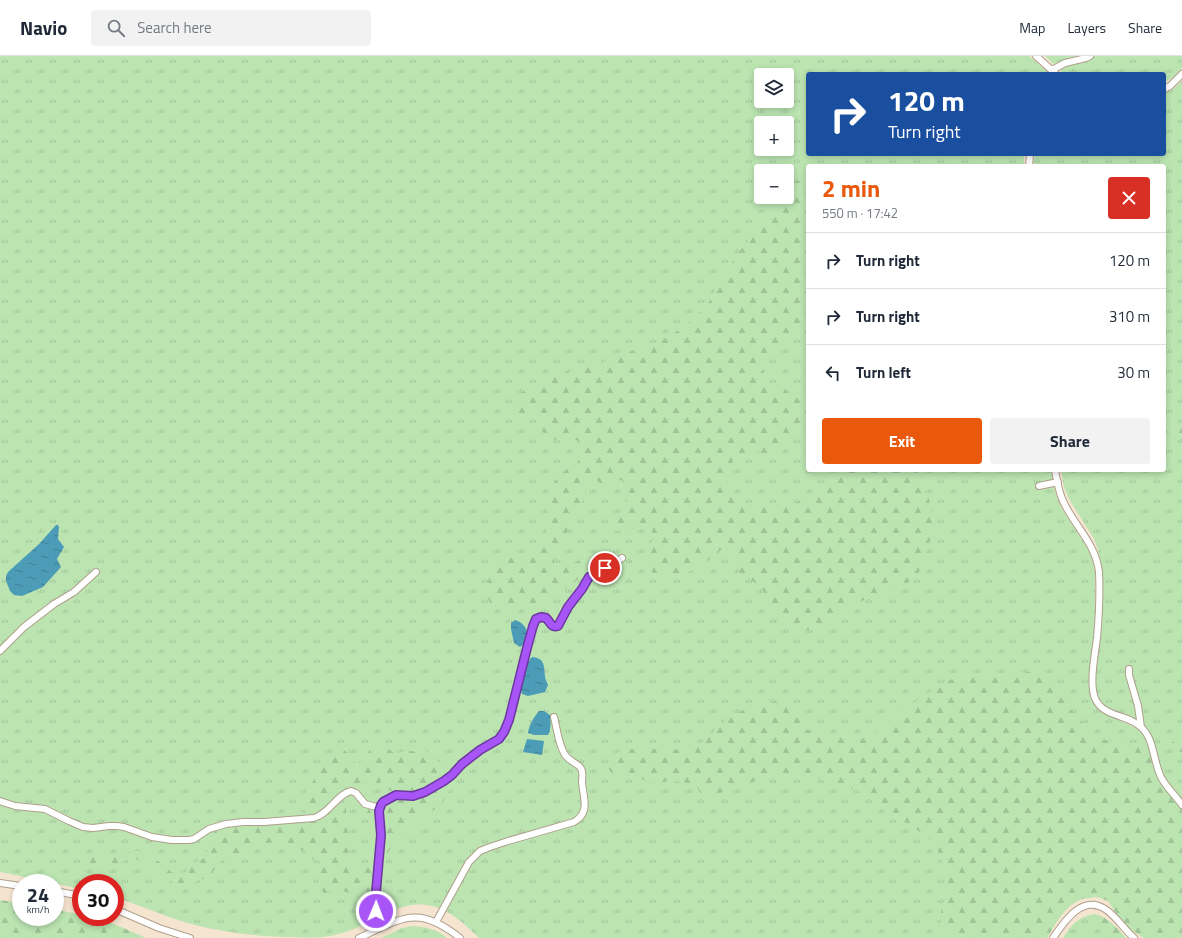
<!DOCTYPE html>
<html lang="en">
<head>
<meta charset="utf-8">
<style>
  :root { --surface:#fff; --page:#f2f2f3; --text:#1f2937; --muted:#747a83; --line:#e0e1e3; --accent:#ea580c }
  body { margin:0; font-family:"Titillium Web",sans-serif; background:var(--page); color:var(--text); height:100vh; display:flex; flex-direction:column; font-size:15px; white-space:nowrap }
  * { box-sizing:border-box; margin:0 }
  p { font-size:13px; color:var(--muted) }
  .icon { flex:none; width:22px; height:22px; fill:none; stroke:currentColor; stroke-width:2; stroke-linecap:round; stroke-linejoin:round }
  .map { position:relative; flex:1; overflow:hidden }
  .sheet { position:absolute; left:806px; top:108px; width:360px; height:308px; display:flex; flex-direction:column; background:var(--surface); border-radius:4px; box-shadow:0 2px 6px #0003 }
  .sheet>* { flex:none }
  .banner { position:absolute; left:806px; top:16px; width:360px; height:84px; border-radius:4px; box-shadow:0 2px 6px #0003; background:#1a4fa0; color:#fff; overflow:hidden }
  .fabs { position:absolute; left:754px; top:12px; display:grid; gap:8px }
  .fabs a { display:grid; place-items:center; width:40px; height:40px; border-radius:4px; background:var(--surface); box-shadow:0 2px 6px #0003; font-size:20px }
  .speed { position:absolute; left:12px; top:818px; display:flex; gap:8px; font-size:20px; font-weight:700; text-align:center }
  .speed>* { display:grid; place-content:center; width:52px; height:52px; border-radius:50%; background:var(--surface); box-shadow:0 2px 6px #0003; line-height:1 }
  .speed small { font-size:10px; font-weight:400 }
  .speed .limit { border:6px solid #d22; background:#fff; color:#111 }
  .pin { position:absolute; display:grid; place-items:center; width:34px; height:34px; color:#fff; margin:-17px; border:2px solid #fff; border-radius:50%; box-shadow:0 1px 4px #0007 }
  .me { position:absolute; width:44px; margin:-22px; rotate:1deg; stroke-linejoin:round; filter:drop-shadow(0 0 3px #0008) }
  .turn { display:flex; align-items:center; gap:14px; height:84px; padding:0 16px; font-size:18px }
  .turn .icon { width:52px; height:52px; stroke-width:2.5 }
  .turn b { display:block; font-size:28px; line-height:34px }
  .round { display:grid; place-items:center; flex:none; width:42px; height:42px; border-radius:4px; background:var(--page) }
  .headline { display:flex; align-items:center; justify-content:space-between; height:68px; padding:0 16px }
  h1 { font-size:24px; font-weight:700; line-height:30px; color:var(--accent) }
  .action { display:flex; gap:8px; margin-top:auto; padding:8px 16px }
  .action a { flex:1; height:46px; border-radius:4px; background:var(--accent); color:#fff; font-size:16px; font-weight:700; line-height:46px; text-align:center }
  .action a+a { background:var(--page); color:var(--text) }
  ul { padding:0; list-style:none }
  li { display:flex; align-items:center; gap:12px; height:56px; padding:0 16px; border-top:1px solid var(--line) }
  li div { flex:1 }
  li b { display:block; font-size:15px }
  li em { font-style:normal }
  header { display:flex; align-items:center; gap:24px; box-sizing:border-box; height:56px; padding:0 20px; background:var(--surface); border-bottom:1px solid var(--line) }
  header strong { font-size:19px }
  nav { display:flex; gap:22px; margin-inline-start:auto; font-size:14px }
  .search { width:280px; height:36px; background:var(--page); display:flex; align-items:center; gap:10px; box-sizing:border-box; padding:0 14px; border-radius:4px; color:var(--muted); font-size:15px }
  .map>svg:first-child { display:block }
  .grass { fill:url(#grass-tufts); fill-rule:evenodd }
  .forest { fill:url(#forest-firs) }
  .water { fill:url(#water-ripples) }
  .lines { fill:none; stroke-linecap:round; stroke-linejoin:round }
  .minor-casing { stroke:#af9f8c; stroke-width:8 }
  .minor { stroke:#fff; stroke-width:6 }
  .route-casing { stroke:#6d37a1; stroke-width:10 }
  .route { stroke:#a855f7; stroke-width:7 }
</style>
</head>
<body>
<header>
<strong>Navio</strong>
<div class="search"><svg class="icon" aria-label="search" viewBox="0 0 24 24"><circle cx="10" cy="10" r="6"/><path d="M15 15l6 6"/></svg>Search here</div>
<nav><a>Map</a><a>Layers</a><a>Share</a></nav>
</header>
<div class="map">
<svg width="1182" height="882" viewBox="0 0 1182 882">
  <defs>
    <pattern id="grass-tufts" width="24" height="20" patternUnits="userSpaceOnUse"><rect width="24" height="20" fill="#bbe4b1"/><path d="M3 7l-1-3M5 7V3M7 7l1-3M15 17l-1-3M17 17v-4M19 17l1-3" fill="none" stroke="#a0c397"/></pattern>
    <pattern id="forest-firs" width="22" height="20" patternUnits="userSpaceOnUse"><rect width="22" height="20" fill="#bbe4b1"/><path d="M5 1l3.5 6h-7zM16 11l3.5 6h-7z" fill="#a0c397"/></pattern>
    <pattern id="water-ripples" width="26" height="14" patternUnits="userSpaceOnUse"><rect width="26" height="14" fill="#4d9cb7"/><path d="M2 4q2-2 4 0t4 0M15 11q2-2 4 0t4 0" fill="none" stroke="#3f7e93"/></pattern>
  </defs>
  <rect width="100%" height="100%" fill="#f5e4cf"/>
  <path class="grass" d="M 0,0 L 1029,0 L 1050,18 L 808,18 L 808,98 L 1024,98 L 1024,110 L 808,110 L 808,414 L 1051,414 L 1056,439 L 1061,451 L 1088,493 L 1093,505 L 1095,519 L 1095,562 L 1091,638 L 1093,645 L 1096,651 L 1102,656 L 1140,674 L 1147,683 L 1155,711 L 1182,754 L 1182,882 C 1174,882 1149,882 1143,881 C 1127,873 1120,858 1109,846 C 1104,841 1096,840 1089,841 C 1066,846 1058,864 1047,882 L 479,882 C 465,868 447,851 426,849 C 393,845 365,874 334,879 C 321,882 308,882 295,881 C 262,881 228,877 195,869 C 168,862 142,850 115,841 L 115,827 L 81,827 L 81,833 L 0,816 ZM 761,19 L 787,19 L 787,45 L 761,45 ZM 761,67 L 787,67 L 787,93 L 761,93 ZM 761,115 L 787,115 L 787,141 L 761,141 Z
    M 1045,0 L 1182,0 L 1182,12 L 1174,21 L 1164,26 L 1164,18 L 1064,18 Z
    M 1182,25 L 1182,743 L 1170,730 L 1163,720 L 1148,675 L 1144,668 L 1131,616 L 1131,611 L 1127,611 L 1138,665 L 1120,659 L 1104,650 L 1097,641 L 1095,628 L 1102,554 L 1101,509 L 1098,494 L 1094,483 L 1069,443 L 1064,431 L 1061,414 L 1164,414 L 1164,110 L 1033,110 L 1035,98 L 1164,98 L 1164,36 C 1171,35 1177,30 1182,25 Z
    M 1094,858 C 1108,861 1117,872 1126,882 L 1063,882 C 1071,869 1078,861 1094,858 Z
    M 412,870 C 424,871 438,873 447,882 L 381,882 L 402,872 Z"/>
  <path class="forest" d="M 808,121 L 808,278 L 786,283 L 775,289 L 764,299 L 762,311 L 765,325 L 773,333 L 784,332 L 793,341 L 802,344 L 808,340 L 808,373 L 797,376 L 793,386 L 769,398 L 756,395 L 738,398 C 731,405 730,413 728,423 C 727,432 729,440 736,445 C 738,447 742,447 744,448 C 767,453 799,449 820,438 C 830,433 836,423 843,414 L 917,414 L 929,443 L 933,463 L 932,479 L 922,509 L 917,520 L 907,527 L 881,539 L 870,541 L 860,546 L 839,560 L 823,568 L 805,575 L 791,574 L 779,569 L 763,534 L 757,528 L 741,518 L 732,494 L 726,488 L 718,497 L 706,506 L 681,520 L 672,521 L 661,520 L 652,516 L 646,503 L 649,492 L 654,482 L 651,472 L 642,469 L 635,472 L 616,475 L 610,469 L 614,461 L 622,455 L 627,445 L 628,436 L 622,424 L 616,425 L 612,430 L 603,430 L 591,419 L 584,421 L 586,433 L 584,443 L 571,465 L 563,488 L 557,497 L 554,505 L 552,513 L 561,513 L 578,505 L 591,501 L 577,524 L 568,532 L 556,536 L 548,542 L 538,548 L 528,550 L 517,547 L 501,550 L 491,548 C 486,541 487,535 488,527 C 490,517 495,504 507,501 C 509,500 513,502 516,502 C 523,501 529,497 535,492 C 538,490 543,488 545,485 C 549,478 546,471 546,464 C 545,437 555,418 578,406 L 582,397 L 580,386 L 572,382 C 546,388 544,380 536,357 L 527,361 L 519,360 L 514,352 L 515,343 L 521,337 L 530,331 L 567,316 L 593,310 L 615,301 L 660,285 L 679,274 L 696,261 L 709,246 L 735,202 L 779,141 L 787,141 L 787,132 L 792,127 Z
    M 1170,367 L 1182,368 L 1182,380 C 1169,381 1172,378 1164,370 Z
    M 1027,616 L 1035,617 L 1045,622 L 1092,679 L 1106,684 L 1140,689 L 1149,688 L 1151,696 L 1182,754 L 1182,882 L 1144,882 L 1133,875 L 1122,866 L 1108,845 L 1097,841 L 1081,843 L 1072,847 L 1058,863 L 1047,882 L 956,882 L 945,873 L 941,865 L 941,853 L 946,840 L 946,826 L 943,808 L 936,790 L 928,781 L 889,756 L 867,739 L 843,729 L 822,724 L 814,720 L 797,717 L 752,726 L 741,729 L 728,735 L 711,739 L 703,739 C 698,736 698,730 694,728 C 686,727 679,725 672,725 C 666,725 660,727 654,727 C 645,725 637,721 628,719 C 623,719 617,720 613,718 C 609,716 608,711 609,707 C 612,684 671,696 688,693 C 702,690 709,679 719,670 C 739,651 769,643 795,647 L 801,665 L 805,672 L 810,675 L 832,678 L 845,683 L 860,683 L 869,681 L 877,676 L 900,656 L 947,625 L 960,621 L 975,619 Z
    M 1182,682 L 1182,696 L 1179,696 L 1176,695 L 1172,686 Z
    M 377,688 L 383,690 L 396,698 C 404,694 409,693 417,697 C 427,687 429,702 437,705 C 444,708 451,708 459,708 L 447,720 L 433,729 L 419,731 L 412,737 L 388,734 L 384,726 L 382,724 L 379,728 L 374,730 L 366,726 C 360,730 353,729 348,732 C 331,744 327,758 304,760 L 305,752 L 309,745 L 309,743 L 306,743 C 303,733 310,731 314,724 C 316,720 316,715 318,712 C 321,708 338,694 342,694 C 348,694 352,703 355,707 L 358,707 L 363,704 L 373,689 Z
    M 463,710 L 465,710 L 464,713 L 450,733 L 441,750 L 428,757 L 422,761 L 415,770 L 398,779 L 385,802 L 386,807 L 382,813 L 382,817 L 383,821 L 379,828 L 381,751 L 396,741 L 398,742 L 404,742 L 411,743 L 418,740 Z
    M 339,748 L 342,748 L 346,752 L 349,790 L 348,802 L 350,807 L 353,809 L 361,812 L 367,812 L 369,810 C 370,806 375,794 375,791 C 375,787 372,783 373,779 C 373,775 374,772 374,769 C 372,761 362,764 369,753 L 378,753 L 379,775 L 375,834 L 363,836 L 359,838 L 340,835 L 324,837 C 320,833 318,830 319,825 C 319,815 327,802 311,803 C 308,800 307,798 304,795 C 300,792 294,795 289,793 C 283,790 279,785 271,786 C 261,788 254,794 244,794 L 240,798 L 229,797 L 217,809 L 209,822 C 205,823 200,823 197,825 C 194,826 192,829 189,829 C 173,833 150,810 136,803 C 122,801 108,819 92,808 C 89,806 87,805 85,802 L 87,799 L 107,804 L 132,795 L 138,795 L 150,800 L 161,807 L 171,816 L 181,818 L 187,815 L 190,809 L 204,802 L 214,776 C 228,763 282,769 302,765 C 310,764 331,752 339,748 Z
    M 0,844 L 21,847 L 21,861 L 55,861 L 55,853 L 81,859 L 81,861 C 103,861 126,873 146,882 L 0,882 Z
    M 1094,858 C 1108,861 1117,872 1126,882 L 1102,882 C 1100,878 1101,875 1099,871 C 1097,867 1095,864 1094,858 Z"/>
  <path class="water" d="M 56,469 L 58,469 L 59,471 L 58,483 L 64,491 L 57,503 L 61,511 L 43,531 L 22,540 L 14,539 L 10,535 L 6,525 L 6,520 L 8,516 L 39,488 Z
    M 515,564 C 528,567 532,584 520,591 L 514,587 L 511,573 L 511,567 Z
    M 532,601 C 545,602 544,610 545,620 C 545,623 547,626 548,629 L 545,636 L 528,640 L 522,638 L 521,635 L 521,627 L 528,606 L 530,603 Z
    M 539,655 L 544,655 L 550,659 C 551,666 551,674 548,679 L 534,679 L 528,677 C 529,669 534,661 539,655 Z
    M 527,683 L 544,685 L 542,699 L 523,696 Z"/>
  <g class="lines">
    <defs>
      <path id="minor" d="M 1036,0 L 1056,18
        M 1052,14 L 1065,7 L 1086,2 L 1090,0
        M 1164,33 L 1170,30 L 1182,18
        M 1029,110 L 1030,98
        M 1055,414 C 1057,425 1059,439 1065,449 C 1076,471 1096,489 1099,516 C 1100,537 1099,560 1097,582 C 1095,598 1089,628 1095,642 C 1103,662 1129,658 1142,672 C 1155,685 1153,707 1162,723 C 1167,732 1176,740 1182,749
        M 1039,430 L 1058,426
        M 0,595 L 24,571 L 54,548 L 74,536 L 96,516
        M 1129,613 L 1129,619 L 1138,650 L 1141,671
        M 0,745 L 15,750 L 45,753 L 69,765 L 83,771 L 93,772 L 109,770 L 117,770 L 124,771 L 152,781 L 172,784 L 189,784 L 194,783 L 209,773 L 226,768 L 243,766 L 264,766 L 314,762 C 330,757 337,738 351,735 L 356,737 L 365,748 L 380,752
        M 0,827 L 21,830
        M 55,835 L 81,840
        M 115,853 L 159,872 L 190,882
        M 436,866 L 469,806 L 480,795 L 490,791 L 508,785 L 574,766 C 591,756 583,741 582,726 C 582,722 584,715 580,711 C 575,706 567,704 564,697 C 558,686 557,673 554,661
        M 380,872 L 376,855 L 376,847 L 381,779 L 379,755 L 381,749 L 383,746 L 395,739 L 413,740 L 429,734 L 445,725 L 462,708 L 480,694 L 499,683 L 507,670 L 513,653 L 523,604 L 533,570 L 536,563 L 541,561 L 546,562 C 551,566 550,572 558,570 L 568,551 L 582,533 L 589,521 L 600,515 L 615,507 L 622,502
        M 359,882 C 402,862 418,848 460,882
        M 1053,882 C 1064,866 1082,838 1105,853 C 1114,858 1125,874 1134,882"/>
    </defs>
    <use href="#minor" class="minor-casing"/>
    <use href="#minor" class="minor"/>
  </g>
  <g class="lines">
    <defs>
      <path id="route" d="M 376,855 L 376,836 L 381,779 L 379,755 L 381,749 L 383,746 L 396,739 L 413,740 L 425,736 L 444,725 L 452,719 L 462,708 L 480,694 L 499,683 L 504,676 L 509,664 L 527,592 L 533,570 L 536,563 L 541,561 L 546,562 C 551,566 550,572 558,570 L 568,551 L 582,533 L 589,521 L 605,512"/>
    </defs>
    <use href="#route" class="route-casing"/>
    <use href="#route" class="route"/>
  </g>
</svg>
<div class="fabs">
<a><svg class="icon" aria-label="layers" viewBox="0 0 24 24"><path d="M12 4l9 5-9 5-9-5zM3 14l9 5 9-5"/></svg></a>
<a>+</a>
<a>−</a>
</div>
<div class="speed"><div>24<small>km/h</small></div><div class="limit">30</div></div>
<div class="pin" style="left:605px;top:512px;background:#d93025"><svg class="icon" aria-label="arrive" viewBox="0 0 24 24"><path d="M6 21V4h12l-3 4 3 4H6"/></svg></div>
<svg class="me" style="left:376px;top:855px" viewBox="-20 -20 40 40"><circle r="17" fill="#a855f7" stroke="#fff" stroke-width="3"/><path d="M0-11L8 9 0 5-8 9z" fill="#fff"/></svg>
<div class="banner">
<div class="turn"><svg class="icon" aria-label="right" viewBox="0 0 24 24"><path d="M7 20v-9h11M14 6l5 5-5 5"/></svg><div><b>120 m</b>Turn right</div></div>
</div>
<section class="sheet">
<div class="headline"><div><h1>2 min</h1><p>550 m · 17:42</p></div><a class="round" style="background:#d93025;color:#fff"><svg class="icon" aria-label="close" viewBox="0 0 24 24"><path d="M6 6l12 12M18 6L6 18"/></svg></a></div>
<ul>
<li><svg class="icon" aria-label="right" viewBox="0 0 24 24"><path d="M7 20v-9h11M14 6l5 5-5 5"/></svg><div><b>Turn right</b></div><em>120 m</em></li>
<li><svg class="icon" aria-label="right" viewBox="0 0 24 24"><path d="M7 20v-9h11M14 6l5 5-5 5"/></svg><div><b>Turn right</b></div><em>310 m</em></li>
<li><svg class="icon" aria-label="left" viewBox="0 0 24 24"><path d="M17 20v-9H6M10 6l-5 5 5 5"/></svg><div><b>Turn left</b></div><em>30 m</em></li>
</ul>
<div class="action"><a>Exit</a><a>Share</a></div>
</section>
</div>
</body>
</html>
